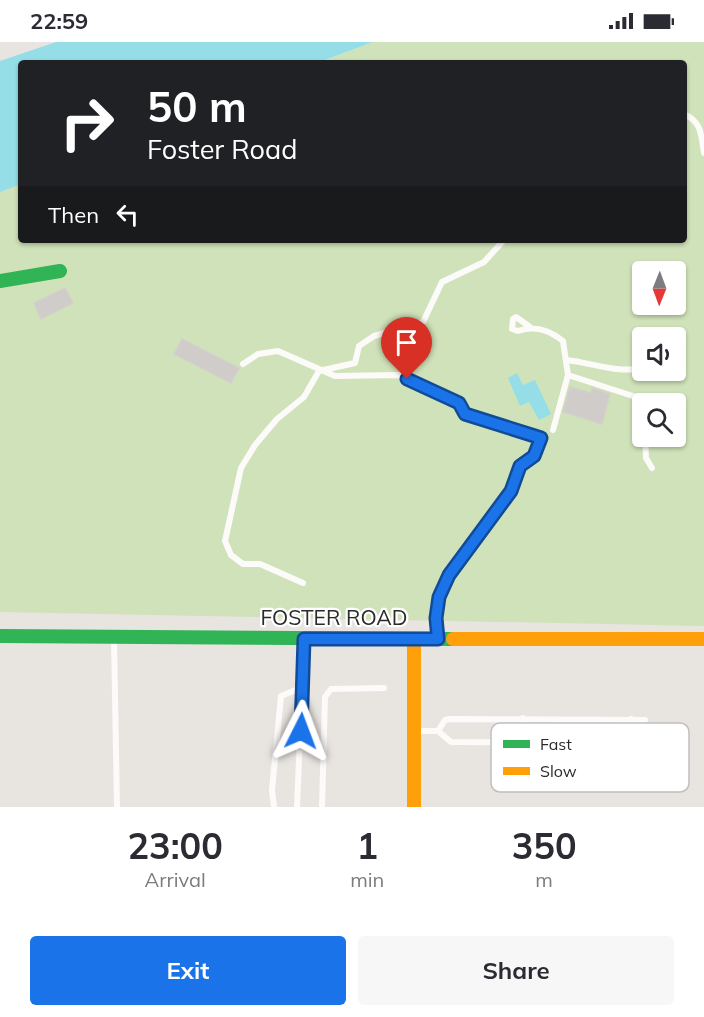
<!DOCTYPE html>
<html lang="en">
<head>
<meta charset="utf-8">
<style>
  :root { --surface:#fff; --page:#f7f7f7; --text:#2b2b33; --muted:#7c7c81; --accent:#1a73e8 }
  body { margin:0; font-family:Mulish,sans-serif; background:var(--page); color:var(--text); height:100vh; display:flex; flex-direction:column; font-size:22px; white-space:nowrap }
  * { box-sizing:border-box; margin:0 }
  p { font-size:20px; color:var(--muted) }
  .icon { flex:none; width:33px; height:33px; fill:none; stroke:currentColor; stroke-width:2; stroke-linecap:round; stroke-linejoin:round }
  .map { position:relative; height:765px; overflow:hidden }
  .drawer { display:flex; flex-direction:column; background:var(--surface); flex:1 }
  .drawer>* { flex:none }
  .banner { position:absolute; left:18px; top:18px; width:669px; height:183px; border-radius:6px; box-shadow:0 2px 4px #0004; background:#202124; color:#fff; overflow:hidden }
  .needle { width:39px; rotate:181deg }
  .buttons { position:absolute; left:632px; top:219px; display:grid; gap:12px }
  .buttons a { display:grid; place-items:center; width:54px; height:54px; border-radius:6px; background:var(--surface); box-shadow:0 2px 4px #0004; font-size:30px }
  .pin { position:absolute; display:grid; place-items:center; width:51px; height:51px; color:#fff; margin:-62px -26px; border-radius:50% 50% 50% 0; rotate:-45deg; box-shadow:0 0 6px #0007 }
  .pin .icon { rotate:45deg }
  .me { position:absolute; width:66px; margin:-33px; rotate:3deg; stroke-linejoin:round; filter:drop-shadow(0 0 4px #0008) }
  .turn { display:flex; align-items:center; gap:21px; height:126px; padding:0 30px; font-size:27px }
  .turn .icon { width:78px; height:78px; stroke-width:2.5 }
  .turn b { display:block; font-size:42px; line-height:51px }
  .then { display:flex; align-items:center; height:57px; padding:0 30px; background:#0003; gap:12px; font-size:22px }
  .eta { display:flex; justify-content:space-evenly; align-items:center; height:102px; text-align:center }
  .eta b { font-size:36px; font-weight:700; line-height:42px }
  .action { display:flex; gap:12px; margin-top:auto; padding:12px 30px }
  .action a { flex:1; height:69px; border-radius:6px; background:var(--accent); color:#fff; font-size:24px; font-weight:700; line-height:69px; text-align:center }
  .action a+a { background:var(--page); color:var(--text) }
  .status { display:flex; justify-content:space-between; align-items:center; height:42px; padding:0 30px; background:var(--surface); direction:ltr }
  .status svg { height:16px; fill:currentColor }
  .map>svg:first-child { display:block }
  .green { fill:#d0e2b9; fill-rule:evenodd }
  .water { fill:#95dee8 }
  .building { fill:#cfccca; stroke:#d3d0cc; stroke-width:1.5 }
  .lines { fill:none; stroke-linecap:round; stroke-linejoin:round }
  .lane { stroke:#fcfbfa; stroke-width:6 }
  .fast { stroke:#30b455; stroke-width:14 }
  .slow { stroke:#ff9f0a; stroke-width:14 }
  .route-casing { stroke:#114b97; stroke-width:15 }
  .route { stroke:#1a73e8; stroke-width:10 }
  .labels { text-anchor:middle; stroke-width:4.5; stroke-linejoin:round; paint-order:stroke }
  .street-label { font-size:21px; fill:#2a2a2a; stroke:#fff }
  .key { fill:#fff; stroke:#bfbfbf; stroke-width:1.5 }
  .key-label { font-size:16px; fill:#2a2a2a }
</style>
</head>
<body>
<div class="status"><b>22:59</b><svg viewBox="0 0 49 12"><path d="M0 12V9h3v3zM5 12V6h3v6zM10 12V3h3v9zM15 12V0h3v12zM26 1h20v11H26zM47 4h2v5h-2z"/></svg></div>
<div class="map">
<svg width="704" height="765" viewBox="0 0 704 765">
  <rect width="100%" height="100%" fill="#e8e4e0"/>
  <path class="green" d="M 373,0 L 704,0 L 704,584 L 0,570 L 0,143 L 21,135 L 21,198 L 684,198 L 684,21 L 318,21 ZM 642,230 L 675,230 L 675,262 L 642,262 ZM 642,296 L 675,296 L 675,328 L 642,328 ZM 642,362 L 675,362 L 675,394 L 642,394 Z"/>
  <path class="water" d="M 56,0 L 373,0 L 317,21 L 21,21 L 21,142 L 0,150 L 0,19 Z
    M 517,331 L 523,343 L 535,338 L 551,372 L 539,378 L 529,360 L 520,364 L 508,336 Z"/>
  <path class="building" d="M 65,246 L 73,261 L 41,277 L 34,261 Z
    M 182,297 L 239,326 L 231,341 L 174,312 Z
    M 570,345 L 591,351 L 592,346 L 610,352 L 602,382 L 563,370 Z"/>
  <g class="lines">
    <path class="lane" d="M 684,72 C 702,80 701,93 704,111
      M 530,285 L 516,275 L 513,277 L 512,287 L 518,289 C 535,283 549,288 563,299 L 568,333
      M 567,318 C 591,321 614,330 638,327
      M 243,322 L 258,312 L 278,309 L 335,334 L 398,333 L 459,361 L 465,372 L 541,396 L 533,414 L 520,424 L 511,449 L 449,533 L 439,555 L 436,576 L 438,596
      M 553,388 L 568,333 L 636,355 L 642,364
      M 645,394 L 646,416 L 652,426
      M 303,541 L 260,522 L 243,522 L 231,513 L 225,499 L 241,426 L 255,403 L 277,377 L 304,355 L 319,329 L 355,321 L 359,304 L 374,294 L 423,280 L 442,240 L 484,220 L 504,198
      M 114,597 L 117,765
      M 645,678 L 450,677 L 445,678 L 438,689 L 451,700 L 646,701
      M 414,689 L 438,689
      M 523,700 L 523,676
      M 630,700 L 631,677
      M 274,765 L 272,748 L 281,654 L 303,645
      M 297,765 L 304,598
      M 322,765 L 325,655 L 331,647 L 384,646"/>
    <path class="fast" d="M 0,239 L 60,229
      M 0,594 L 453,597"/>
    <path class="slow" d="M 414,597 L 414,765
      M 453,597 L 704,597"/>
  </g>
  <g class="lines">
    <defs>
      <path id="route" d="M 301,689 L 304,597 L 438,597 L 436,576 L 439,555 L 449,533 L 511,449 L 520,424 L 534,414 L 541,396 L 465,372 L 459,361 L 407,337"/>
    </defs>
    <use href="#route" class="route-casing"/>
    <use href="#route" class="route"/>
  </g>
  <g class="labels">
    <g class="street-label">
      <text x="334" y="583">FOSTER ROAD</text>
    </g>
  </g>
  <rect x="491" y="681" width="198" height="69" rx="9" class="key"/>
  <rect x="503" y="698" width="27" height="8" fill="#30b455"/>
  <rect x="503" y="725" width="27" height="8" fill="#ff9f0a"/>
  <g class="key-label">
    <text x="540" y="708">Fast</text>
    <text x="540" y="735">Slow</text>
  </g>
</svg>
<div class="buttons">
<a><svg class="needle" viewBox="-14 -14 28 28"><path d="M0-13l5 13h-10z" fill="#e53935"/><path d="M0 13l5-13h-10z" fill="#7c7c81"/></svg></a>
<a><svg class="icon" aria-label="sound" viewBox="0 0 24 24"><path d="M4 9h4l5-4v14l-5-4H4zM17 9q2 3 0 6"/></svg></a>
<a><svg class="icon" aria-label="search" viewBox="0 0 24 24"><circle cx="10" cy="10" r="6"/><path d="M15 15l6 6"/></svg></a>
</div>
<div class="pin" style="left:407px;top:337px;background:#d93025"><svg class="icon" aria-label="arrive" viewBox="0 0 24 24"><path d="M6 21V4h12l-3 4 3 4H6"/></svg></div>
<svg class="me" style="left:301px;top:689px" viewBox="-20 -20 40 40"><path d="M0-17L14 15 0 8-14 15z" fill="#1a73e8" stroke="#fff" stroke-width="4"/></svg>
<div class="banner">
<div class="turn"><svg class="icon" aria-label="right" viewBox="0 0 24 24"><path d="M7 20v-9h11M14 6l5 5-5 5"/></svg><div><b>50 m</b>Foster Road</div></div>
<div class="then">Then<svg class="icon" aria-label="left" viewBox="0 0 24 24"><path d="M17 20v-9H6M10 6l-5 5 5 5"/></svg></div>
</div>
</div>
<section class="drawer">
<div class="eta">
<div><b>23:00</b><p>Arrival</p></div>
<div><b>1</b><p>min</p></div>
<div><b>350</b><p>m</p></div>
</div>
<div class="action"><a>Exit</a><a>Share</a></div>
</section>
</body>
</html>
